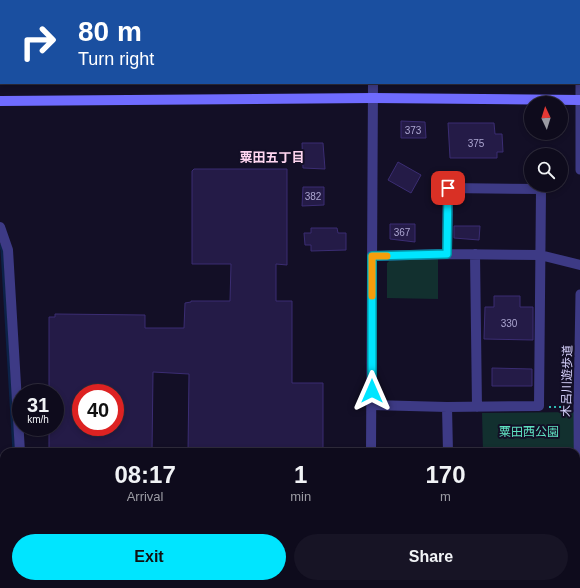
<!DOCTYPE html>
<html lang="en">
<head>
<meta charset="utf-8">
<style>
  :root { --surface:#0e0b1c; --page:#171425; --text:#f1f3f6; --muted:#9b9ba3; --line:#2e2b3b; --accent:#00e5ff }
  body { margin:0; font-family:Arial,"Noto Sans JP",sans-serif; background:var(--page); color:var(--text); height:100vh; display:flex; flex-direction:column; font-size:15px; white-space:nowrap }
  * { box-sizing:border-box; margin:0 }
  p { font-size:13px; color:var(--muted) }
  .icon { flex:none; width:22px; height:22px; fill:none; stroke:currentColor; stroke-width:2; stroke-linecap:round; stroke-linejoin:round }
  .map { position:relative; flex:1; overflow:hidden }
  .panel { position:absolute; left:0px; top:448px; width:580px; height:140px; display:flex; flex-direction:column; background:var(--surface); border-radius:12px 12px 0 0; box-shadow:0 2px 6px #0003,0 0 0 1px var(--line) }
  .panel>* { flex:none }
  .guide { position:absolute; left:0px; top:0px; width:580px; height:84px; box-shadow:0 2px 6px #0003,0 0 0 1px var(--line); background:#1a4fa0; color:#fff; overflow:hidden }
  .needle { width:26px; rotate:356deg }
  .fabs { position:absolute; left:524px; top:96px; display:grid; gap:8px }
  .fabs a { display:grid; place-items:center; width:44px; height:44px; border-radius:50%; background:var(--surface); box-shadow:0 2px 6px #0003,0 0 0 1px var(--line); font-size:20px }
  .speed { position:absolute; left:12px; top:384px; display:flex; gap:8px; font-size:20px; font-weight:700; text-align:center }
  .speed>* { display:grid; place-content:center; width:52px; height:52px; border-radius:50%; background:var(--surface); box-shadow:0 2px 6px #0003,0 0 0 1px var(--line); line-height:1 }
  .speed small { font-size:10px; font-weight:400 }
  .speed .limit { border:6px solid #d22; background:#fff; color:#111 }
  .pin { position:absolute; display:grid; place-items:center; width:34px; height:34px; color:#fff; margin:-17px; border-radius:8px; box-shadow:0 2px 6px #0006 }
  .me { position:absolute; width:44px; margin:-22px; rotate:0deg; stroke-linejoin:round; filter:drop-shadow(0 0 3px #0008) }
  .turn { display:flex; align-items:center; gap:14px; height:84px; padding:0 12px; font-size:18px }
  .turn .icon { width:52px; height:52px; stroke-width:2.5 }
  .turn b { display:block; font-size:28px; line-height:34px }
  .eta { display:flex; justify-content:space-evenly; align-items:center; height:68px; text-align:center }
  .eta b { font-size:24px; font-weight:600; line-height:28px }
  .primary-button { display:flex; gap:8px; margin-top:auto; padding:8px 12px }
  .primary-button a { flex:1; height:46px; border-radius:24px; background:var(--accent); color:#111; font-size:16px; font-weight:600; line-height:46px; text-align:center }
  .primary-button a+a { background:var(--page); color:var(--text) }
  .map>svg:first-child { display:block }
  .green { fill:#12302f }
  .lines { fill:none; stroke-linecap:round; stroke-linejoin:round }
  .stream { stroke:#0c2248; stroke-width:3 }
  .building { fill:#241b47; stroke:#3b2d73; fill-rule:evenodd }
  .path { stroke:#2fb8b0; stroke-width:2; stroke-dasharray:2 3; stroke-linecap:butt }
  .pedestrian { stroke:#3d3a85; stroke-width:9 }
  .minor { stroke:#3d3a85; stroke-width:10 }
  .tertiary { stroke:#3d3a85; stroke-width:10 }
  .secondary { stroke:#6f6bff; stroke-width:10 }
  .route-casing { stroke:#0095a6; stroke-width:10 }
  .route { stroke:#00e5ff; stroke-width:7 }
  .slow { stroke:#f59e0b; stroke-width:7 }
  .labels { text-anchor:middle; stroke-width:4; stroke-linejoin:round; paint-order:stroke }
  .number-label { font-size:10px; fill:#aca6d1 }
  .street-label { font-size:12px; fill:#d9d4ff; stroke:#130f26 }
  .park-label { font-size:12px; fill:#5fe0c0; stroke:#130f26 }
  .neighbourhood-label { font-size:13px; font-weight:bold; fill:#ffd6f0; stroke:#130f26 }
</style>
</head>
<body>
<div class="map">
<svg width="580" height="588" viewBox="0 0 580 588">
  <rect width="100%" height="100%" fill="#130f26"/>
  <path class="green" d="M 392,258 L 438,258 L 438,299 L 387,298 L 387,263 Z
    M 574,412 L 575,452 L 483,452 L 482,413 Z"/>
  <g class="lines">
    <path class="stream" d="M 0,13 L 1,13
      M 0,245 L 2,250 L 14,452
      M 22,584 L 22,588"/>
  </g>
  <path class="building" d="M 401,121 L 425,122 L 426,138 L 401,138 Z
    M 448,123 L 494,123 L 495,134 L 502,134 L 503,152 L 497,152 L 497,158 L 450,158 Z
    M 302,143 L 323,143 L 325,169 L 303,168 Z
    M 398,162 L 421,175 L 411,193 L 388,180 Z
    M 194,169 L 287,169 L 287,265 L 276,264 L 276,301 L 292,301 L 292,383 L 323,383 L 323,452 L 188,452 L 189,374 L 153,372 L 152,452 L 49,452 L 49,427 L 55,427 L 55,393 L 49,393 L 49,317 L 55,317 L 55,314 L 145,315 L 145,328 L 184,328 L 185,303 L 191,302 L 191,301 L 230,301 L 231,264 L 192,264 L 192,171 ZM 81,393 L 115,393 L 115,427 L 81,427 Z
    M 303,187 L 324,187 L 324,205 L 302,206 Z
    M 390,224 L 415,224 L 415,242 L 390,239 Z
    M 454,226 L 480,226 L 479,240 L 454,238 Z
    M 311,228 L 337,228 L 338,233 L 346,233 L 346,250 L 311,251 L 311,245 L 305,245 L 304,233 L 311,233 Z
    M 494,296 L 520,296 L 520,307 L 533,307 L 533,340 L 484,339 L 485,307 L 494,307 Z
    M 492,368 L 532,369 L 532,386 L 492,386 Z"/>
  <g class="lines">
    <path class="path" d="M 549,407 L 569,407"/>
    <path class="pedestrian" d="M 580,0 L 580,170
      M 579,588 L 578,408 L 580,294"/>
    <path class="minor" d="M 568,0 L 568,1
      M 96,1 L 96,0
      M 285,1 L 285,0
      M 457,1 L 457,0
      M 0,227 L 8,250 L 20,452
      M 475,254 L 477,407
      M 372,256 L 447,254 L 540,255 L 580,265
      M 372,405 L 447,407 L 448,452
      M 447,407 L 539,406 L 541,189 L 448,188 L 447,254
      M 36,584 L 39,588"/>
    <path class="tertiary" d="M 372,0 L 372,1
      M 371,452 L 373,83
      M 123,588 L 370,586 L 577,588"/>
    <path class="secondary" d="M 0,101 L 373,98 L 580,100"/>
  </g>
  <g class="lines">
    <defs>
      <path id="route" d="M 372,391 L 372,256 L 447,254 L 448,188"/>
    </defs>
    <use href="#route" class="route-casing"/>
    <use href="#route" class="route"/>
    <path class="slow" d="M 372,296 L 372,256 L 387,256"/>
  </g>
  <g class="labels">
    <g class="number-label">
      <text x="413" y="134">373</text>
      <text x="476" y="147">375</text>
      <text x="313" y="200">382</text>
      <text x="402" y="236">367</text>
      <text x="509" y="327">330</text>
    </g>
    <g class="street-label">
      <text transform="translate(567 381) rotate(-89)" y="4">木呂川遊歩道</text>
    </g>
    <g class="park-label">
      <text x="529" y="436">粟田西公園</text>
    </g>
    <g class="neighbourhood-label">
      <text x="272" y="162">粟田五丁目</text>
    </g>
  </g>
</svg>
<div class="fabs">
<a><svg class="needle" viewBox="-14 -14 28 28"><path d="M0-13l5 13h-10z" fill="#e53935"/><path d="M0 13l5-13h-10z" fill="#9b9ba3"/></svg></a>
<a><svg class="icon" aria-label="search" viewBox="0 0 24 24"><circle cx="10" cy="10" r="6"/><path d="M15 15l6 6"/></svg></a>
</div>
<div class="speed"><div>31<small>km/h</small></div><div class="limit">40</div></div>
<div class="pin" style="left:448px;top:188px;background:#d93025"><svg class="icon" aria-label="arrive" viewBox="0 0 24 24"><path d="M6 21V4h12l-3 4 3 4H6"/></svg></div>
<svg class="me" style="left:372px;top:391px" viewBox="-20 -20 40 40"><path d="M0-17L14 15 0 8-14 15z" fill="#00e5ff" stroke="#fff" stroke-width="4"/></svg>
<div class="guide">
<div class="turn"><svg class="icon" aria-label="right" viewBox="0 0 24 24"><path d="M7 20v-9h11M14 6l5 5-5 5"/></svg><div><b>80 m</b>Turn right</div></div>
</div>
<section class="panel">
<div class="eta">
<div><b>08:17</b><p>Arrival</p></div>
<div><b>1</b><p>min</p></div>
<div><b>170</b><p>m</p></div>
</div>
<div class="primary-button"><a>Exit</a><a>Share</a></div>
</section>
</div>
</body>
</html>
